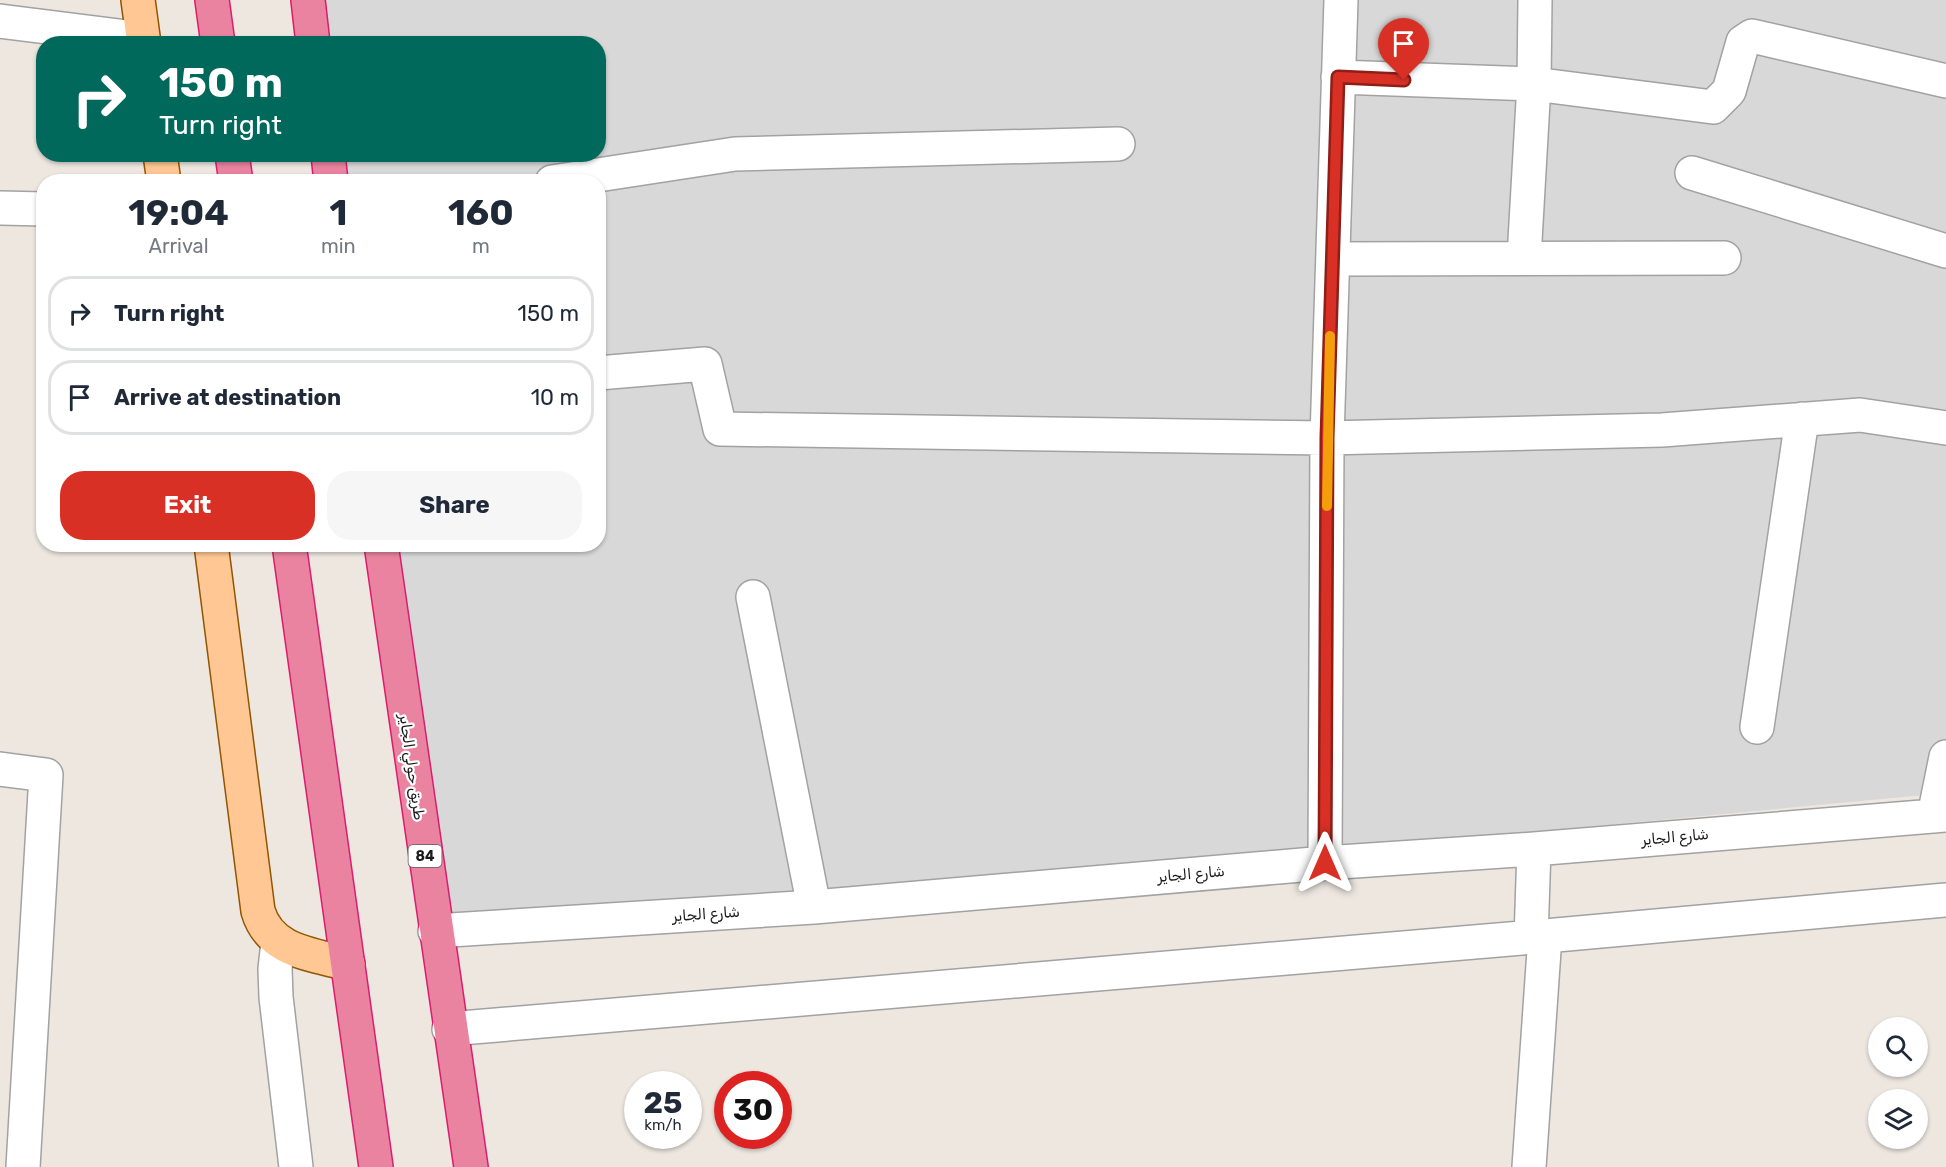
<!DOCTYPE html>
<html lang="en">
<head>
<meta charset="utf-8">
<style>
  :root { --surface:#fff; --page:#f6f6f7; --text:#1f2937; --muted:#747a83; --line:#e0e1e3; --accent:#d93025 }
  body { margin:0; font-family:Rubik,"Noto Naskh Arabic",sans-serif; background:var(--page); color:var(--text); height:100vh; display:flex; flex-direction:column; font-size:22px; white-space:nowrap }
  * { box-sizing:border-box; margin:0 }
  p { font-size:20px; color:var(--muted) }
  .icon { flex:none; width:33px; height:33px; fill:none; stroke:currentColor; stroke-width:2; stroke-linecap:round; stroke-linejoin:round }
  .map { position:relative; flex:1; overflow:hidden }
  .panel { position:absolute; left:36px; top:174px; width:570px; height:378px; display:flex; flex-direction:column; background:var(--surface); border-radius:24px; box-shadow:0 2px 4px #0004 }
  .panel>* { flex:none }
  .hud { position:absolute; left:36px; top:36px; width:570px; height:126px; border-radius:24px; box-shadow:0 2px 4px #0004; background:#00695c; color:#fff; overflow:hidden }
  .fabs { position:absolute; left:1868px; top:1017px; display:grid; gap:12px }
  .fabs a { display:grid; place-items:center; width:60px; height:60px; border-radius:50%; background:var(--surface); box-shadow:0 2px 4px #0004; font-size:30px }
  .speed { position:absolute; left:624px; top:1071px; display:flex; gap:12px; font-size:30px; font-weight:700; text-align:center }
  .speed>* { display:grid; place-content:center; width:78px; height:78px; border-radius:50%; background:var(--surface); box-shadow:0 2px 4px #0004; line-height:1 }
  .speed small { font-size:15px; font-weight:400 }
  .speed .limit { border:9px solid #d22; background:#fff; color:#111 }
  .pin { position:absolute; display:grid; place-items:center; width:51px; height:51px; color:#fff; margin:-62px -26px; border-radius:50% 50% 50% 0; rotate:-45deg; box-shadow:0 0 6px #0007 }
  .pin .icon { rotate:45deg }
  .me { position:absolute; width:66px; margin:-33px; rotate:0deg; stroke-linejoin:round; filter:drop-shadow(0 0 4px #0008) }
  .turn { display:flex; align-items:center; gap:21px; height:126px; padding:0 24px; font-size:27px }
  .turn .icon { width:78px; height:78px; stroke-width:2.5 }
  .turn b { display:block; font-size:42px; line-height:51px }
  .eta { display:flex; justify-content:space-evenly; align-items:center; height:102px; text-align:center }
  .eta b { font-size:36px; font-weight:700; line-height:42px }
  .primary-button { display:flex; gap:12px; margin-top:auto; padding:12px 24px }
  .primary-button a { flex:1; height:69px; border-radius:24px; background:var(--accent); color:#fff; font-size:24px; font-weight:700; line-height:69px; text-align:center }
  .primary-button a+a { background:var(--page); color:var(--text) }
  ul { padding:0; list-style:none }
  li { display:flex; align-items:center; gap:18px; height:75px; margin:0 12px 9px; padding:0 12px; border:3px solid var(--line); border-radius:24px }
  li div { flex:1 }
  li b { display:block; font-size:22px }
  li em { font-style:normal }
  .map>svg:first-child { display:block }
  .residential { fill:#d9d8d8 }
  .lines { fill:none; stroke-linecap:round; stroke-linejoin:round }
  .minor-casing { stroke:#a2a2a2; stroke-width:36 }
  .major-casing { stroke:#925500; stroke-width:36 }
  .highway-casing { stroke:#db1d6f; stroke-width:36 }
  .minor { stroke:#fff; stroke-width:33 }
  .major { stroke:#ffc793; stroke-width:33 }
  .highway { stroke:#e9839f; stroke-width:33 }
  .route-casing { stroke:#8d1f18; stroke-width:15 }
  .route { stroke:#d93025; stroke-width:10 }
  .slow { stroke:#f59e0b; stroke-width:10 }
  .labels { text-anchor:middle; stroke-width:4.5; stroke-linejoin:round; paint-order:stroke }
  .shield { fill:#fff; stroke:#5f5f5f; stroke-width:1.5 }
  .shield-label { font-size:14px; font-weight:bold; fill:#1b1b1b }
  .street-label { font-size:15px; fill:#1b1b1b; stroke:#fff }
</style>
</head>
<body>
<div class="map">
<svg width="1946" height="1167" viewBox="0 0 1946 1167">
  <rect width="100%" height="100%" fill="#ede7e0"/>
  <path class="residential" d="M 321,0 L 1946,0 L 1946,793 L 441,935 L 391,545 L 598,544 L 598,182 L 344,181 L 340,155 L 598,154 L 598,44 L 326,43 Z"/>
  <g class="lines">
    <defs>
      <path id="minor" d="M 0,21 L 143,39
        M 1338,77 L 1534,84 L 1713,107 L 1729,91 L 1743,42 L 1752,36 L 1946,81
        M 1692,173 L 1946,251
        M 552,182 L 735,154 L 1118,144
        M 0,208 L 44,209
        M 1524,258 L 1534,84 L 1535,0
        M 1333,259 L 1724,258
        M 598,373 L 705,364 L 720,429 L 1327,438 L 1662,430 L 1860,415 L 1946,428
        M 753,597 L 814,907
        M 1757,727 L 1802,419
        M 0,769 L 46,775 L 23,1167
        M 1934,816 L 1946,757
        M 1325,863 L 1327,438 L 1341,0
        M 435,931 L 814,907 L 1325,863 L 1534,849 L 1946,815
        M 1531,938 L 1534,849
        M 278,942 L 275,969 L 276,997 L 296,1167
        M 449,1029 L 1545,936 L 1946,900
        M 1529,1167 L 1545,936"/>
      <path id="major" d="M 138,0 L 144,44
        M 160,154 L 164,182
        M 211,544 L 258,911 C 270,952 312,954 348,964"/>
      <path id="highway" d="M 212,0 L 218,44
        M 308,0 L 313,44
        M 232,154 L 236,182
        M 328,154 L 331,182
        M 289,544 L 376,1167
        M 381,544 L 471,1167"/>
    </defs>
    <use href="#minor" class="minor-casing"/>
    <use href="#major" class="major-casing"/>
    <use href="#highway" class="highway-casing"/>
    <use href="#minor" class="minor"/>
    <use href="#major" class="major"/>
    <use href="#highway" class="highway"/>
  </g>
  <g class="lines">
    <defs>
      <path id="route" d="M 1325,863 L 1327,438 L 1338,77 L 1404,80"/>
    </defs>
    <use href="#route" class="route-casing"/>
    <use href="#route" class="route"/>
    <path class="slow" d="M 1327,506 L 1330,336"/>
  </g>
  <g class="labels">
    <rect class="shield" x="408.5" y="845" width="33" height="22" rx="4.5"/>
    <g class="shield-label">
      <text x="425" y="861">84</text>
    </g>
    <g class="street-label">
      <text transform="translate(412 767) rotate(82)" y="5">طريق حولي الجاير</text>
      <text transform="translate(1675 837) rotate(-5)" y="5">شارع الجاير</text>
      <text transform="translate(1191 874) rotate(-5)" y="5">شارع الجاير</text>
      <text transform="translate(706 914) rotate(-4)" y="5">شارع الجاير</text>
    </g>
  </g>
</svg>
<div class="fabs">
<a><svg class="icon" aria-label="search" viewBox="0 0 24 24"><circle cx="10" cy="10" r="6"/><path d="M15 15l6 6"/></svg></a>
<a><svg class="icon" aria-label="layers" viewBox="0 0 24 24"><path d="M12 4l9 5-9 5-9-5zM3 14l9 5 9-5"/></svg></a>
</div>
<div class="speed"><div>25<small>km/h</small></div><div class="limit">30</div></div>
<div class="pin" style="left:1404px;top:80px;background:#d93025"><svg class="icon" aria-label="arrive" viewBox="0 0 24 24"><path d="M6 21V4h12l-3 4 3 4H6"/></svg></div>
<svg class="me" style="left:1325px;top:863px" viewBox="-20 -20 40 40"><path d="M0-17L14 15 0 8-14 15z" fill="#d93025" stroke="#fff" stroke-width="4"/></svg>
<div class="hud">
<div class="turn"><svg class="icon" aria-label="right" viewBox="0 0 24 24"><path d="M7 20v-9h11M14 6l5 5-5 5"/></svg><div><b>150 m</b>Turn right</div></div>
</div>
<section class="panel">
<div class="eta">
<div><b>19:04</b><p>Arrival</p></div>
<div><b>1</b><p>min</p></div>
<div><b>160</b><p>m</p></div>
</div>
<ul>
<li><svg class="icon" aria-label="right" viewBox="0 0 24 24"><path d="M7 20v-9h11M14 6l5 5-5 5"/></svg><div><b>Turn right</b></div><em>150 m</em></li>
<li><svg class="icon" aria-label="arrive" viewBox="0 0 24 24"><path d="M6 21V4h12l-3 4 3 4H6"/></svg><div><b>Arrive at destination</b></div><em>10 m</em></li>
</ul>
<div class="primary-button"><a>Exit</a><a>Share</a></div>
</section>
</div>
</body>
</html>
